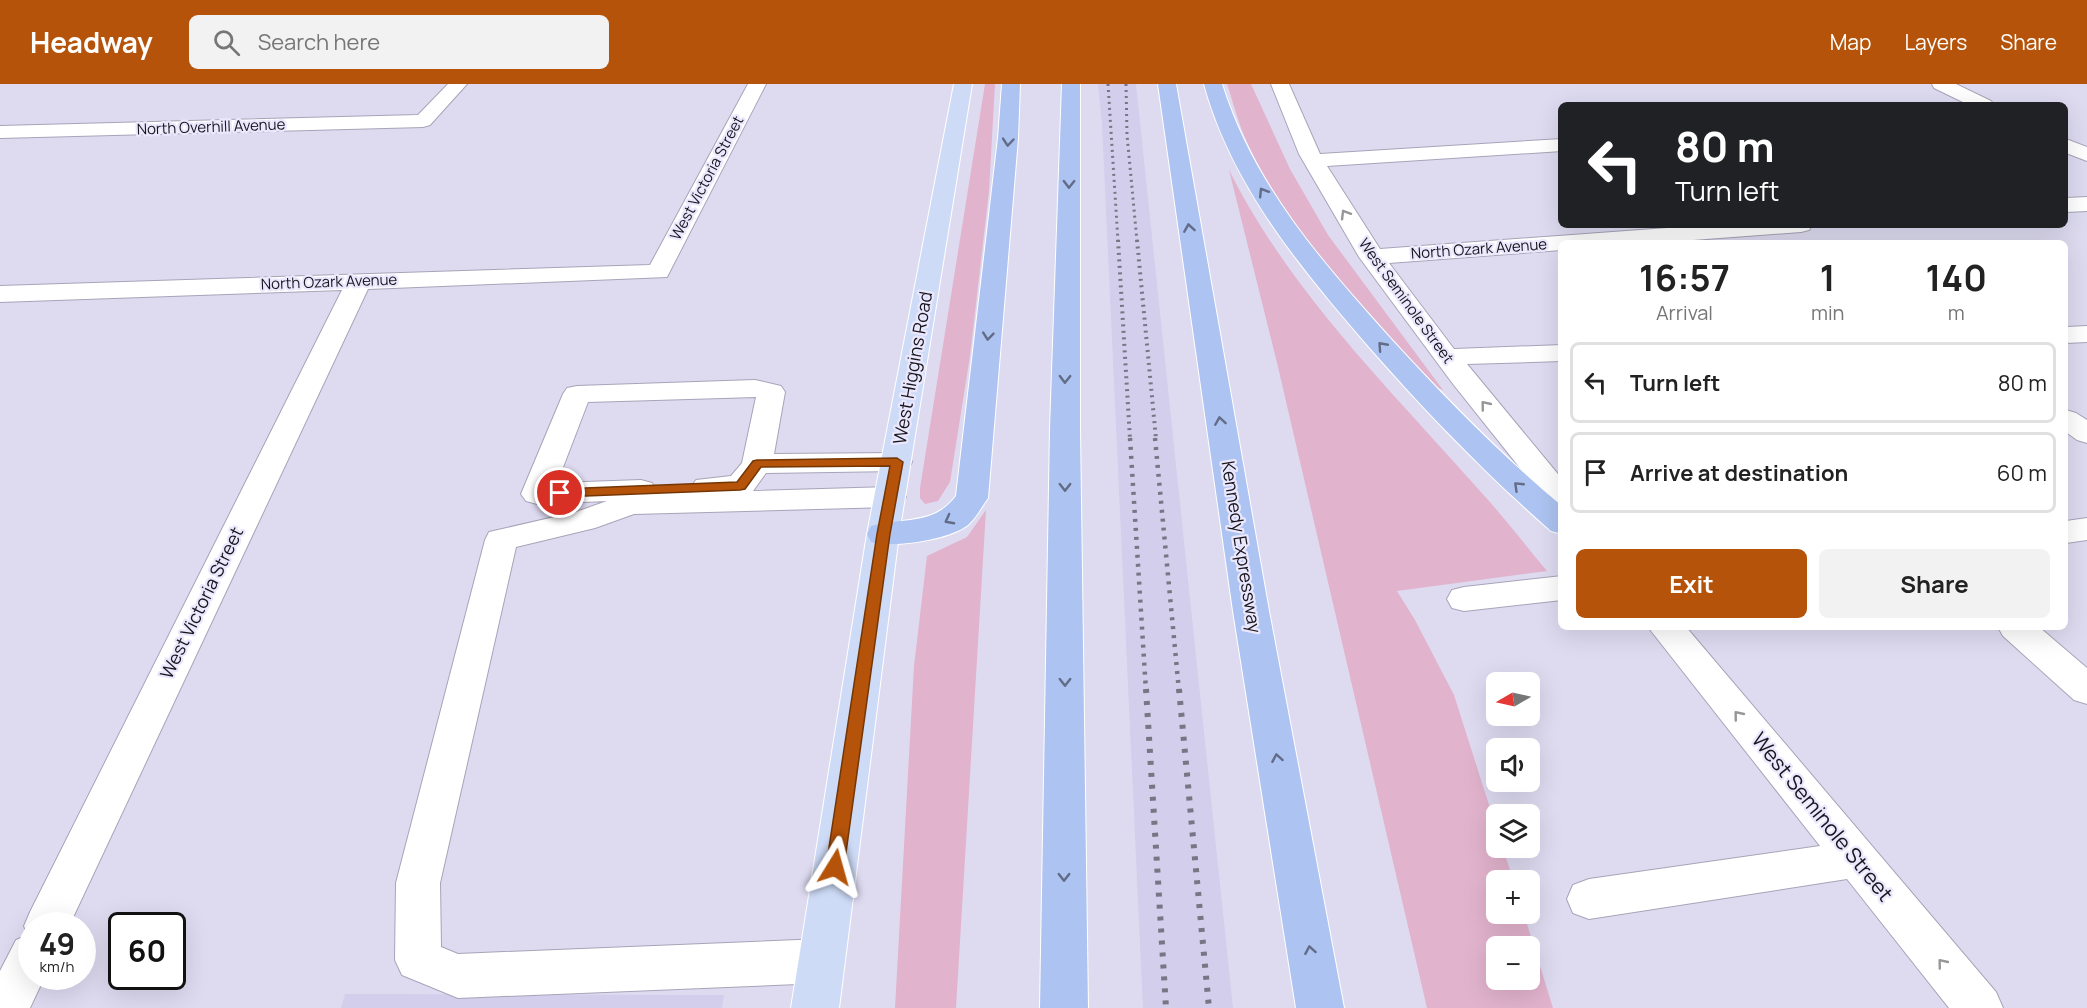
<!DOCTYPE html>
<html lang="en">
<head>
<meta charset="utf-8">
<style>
  :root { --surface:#fff; --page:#f2f2f2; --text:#222; --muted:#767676; --line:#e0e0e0; --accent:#b45309 }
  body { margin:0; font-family:Manrope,sans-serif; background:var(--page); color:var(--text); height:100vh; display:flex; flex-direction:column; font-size:22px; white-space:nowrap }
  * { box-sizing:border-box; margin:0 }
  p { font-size:20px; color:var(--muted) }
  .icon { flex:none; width:33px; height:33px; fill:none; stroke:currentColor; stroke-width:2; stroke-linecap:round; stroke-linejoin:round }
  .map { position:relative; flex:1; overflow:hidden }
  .panel { position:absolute; left:1558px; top:156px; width:510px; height:390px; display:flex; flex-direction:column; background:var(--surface); border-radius:9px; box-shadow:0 6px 24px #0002 }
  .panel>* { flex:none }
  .banner { position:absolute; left:1558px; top:18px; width:510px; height:126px; border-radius:9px; box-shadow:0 6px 24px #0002; background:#202124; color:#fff; overflow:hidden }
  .needle { width:39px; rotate:261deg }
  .controls { position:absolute; left:1486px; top:588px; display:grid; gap:12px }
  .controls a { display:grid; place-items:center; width:54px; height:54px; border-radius:9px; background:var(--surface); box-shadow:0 6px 24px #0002; font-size:30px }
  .speed { position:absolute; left:18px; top:828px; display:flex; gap:12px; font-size:30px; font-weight:700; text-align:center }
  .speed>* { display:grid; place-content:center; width:78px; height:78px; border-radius:50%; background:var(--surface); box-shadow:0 6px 24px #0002; line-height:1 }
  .speed small { font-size:15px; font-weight:400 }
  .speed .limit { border:3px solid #111; border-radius:9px; background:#fff; color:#111 }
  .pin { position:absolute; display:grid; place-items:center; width:51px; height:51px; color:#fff; margin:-26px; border:3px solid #fff; border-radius:50%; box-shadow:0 2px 6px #0007 }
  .me { position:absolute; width:66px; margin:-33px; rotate:8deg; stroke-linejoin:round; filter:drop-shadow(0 0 4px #0008) }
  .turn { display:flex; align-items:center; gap:21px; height:126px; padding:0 18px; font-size:27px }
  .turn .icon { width:78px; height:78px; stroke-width:2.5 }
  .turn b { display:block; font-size:42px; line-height:51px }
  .eta { display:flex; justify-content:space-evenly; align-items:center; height:102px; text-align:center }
  .eta b { font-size:36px; font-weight:700; line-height:42px }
  .primary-button { display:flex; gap:12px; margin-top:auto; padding:12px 18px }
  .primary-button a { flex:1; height:69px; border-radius:9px; background:var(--accent); color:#fff; font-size:24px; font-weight:700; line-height:69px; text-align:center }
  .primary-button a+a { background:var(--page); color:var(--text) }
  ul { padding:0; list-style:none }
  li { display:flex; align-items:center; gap:18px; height:81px; margin:0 12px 9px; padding:0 6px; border:3px solid var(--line); border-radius:9px }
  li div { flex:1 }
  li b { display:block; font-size:22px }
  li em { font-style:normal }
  header { display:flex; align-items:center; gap:36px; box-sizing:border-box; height:84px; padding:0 30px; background:var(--accent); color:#fff }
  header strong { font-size:28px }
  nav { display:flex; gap:33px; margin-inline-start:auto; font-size:21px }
  .search { width:420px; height:54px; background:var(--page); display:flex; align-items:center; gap:15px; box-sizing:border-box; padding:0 21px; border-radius:9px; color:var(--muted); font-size:22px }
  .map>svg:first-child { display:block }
  .built { fill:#d2ceeb }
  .green { fill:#e2b3cd; fill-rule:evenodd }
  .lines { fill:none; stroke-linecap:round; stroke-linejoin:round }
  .minor-casing { stroke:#a7a4b8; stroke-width:2 }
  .major-casing { stroke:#fff; stroke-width:2 }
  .highway-casing { stroke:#fff; stroke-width:2 }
  .minor { fill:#fff; fill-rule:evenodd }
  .major { fill:#cedbf7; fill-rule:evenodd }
  .highway { fill:#adc3f1; fill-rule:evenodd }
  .rail-far3 { stroke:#787684; stroke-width:3; stroke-dasharray:2 4; stroke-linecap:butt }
  .rail-far2 { stroke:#787684; stroke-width:4; stroke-dasharray:2 4.5; stroke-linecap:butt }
  .rail-far1 { stroke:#787684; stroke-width:4.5; stroke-dasharray:3 6; stroke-linecap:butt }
  .rail { stroke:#787684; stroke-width:6; stroke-dasharray:4 8; stroke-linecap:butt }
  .oneway { stroke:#626c87 }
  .oneway2 { stroke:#979699 }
  .route { fill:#b45309; stroke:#753606; stroke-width:1.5 }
  .labels { text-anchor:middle; stroke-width:4.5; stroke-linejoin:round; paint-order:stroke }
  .far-street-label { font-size:15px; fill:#17161d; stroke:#ebe8fe }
  .street-label { font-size:18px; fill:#17161d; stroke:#ebe8fe }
  .near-street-label { font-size:21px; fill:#17161d; stroke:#ebe8fe }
</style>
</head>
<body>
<header>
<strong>Headway</strong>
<div class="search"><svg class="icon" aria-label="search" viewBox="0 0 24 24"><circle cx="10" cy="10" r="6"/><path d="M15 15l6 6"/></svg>Search here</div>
<nav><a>Map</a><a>Layers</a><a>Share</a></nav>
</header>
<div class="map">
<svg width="2087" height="924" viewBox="0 0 2087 924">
  <rect width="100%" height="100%" fill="#dedbf1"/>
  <path class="built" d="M 1098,0 L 1136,0 L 1233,924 L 1143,924 L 1102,40 Z
    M 345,910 L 724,911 L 722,924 L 341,924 Z"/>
  <path class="green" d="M 985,0 L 995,0 L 989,107 L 970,272 L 950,398 L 938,417 L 925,420 L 920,414 L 920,404 Z
    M 1227,0 L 1251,0 L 1290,85 L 1328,151 L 1443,306 L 1432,302 C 1363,227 1289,151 1246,56 C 1238,38 1233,18 1227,0 Z
    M 1229,86 C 1292,212 1397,312 1489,417 C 1509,440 1528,464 1547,487 L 1397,507 L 1415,536 L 1454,611 L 1497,746 L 1497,764 L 1503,764 L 1513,796 L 1497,796 L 1497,830 L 1524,830 L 1553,924 L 1427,924 L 1278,283 ZM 1497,862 L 1530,862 L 1530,896 L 1497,896 Z
    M 986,426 L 956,924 L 895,924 L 914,582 L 927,472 L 967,453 Z"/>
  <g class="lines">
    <defs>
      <path id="minor" d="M 448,0 L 467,0 L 430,41 L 423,43 L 0,54 L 0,42 L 418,31 Z
        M 748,0 L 766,0 L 667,193 L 368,205 L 69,842 L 32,842 L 32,892 L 45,892 L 30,924 L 0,924 L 0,887 L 16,856 L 28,851 L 24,842 L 30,828 L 342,206 L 0,218 L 0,202 L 650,181 Z
        M 1271,0 L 1289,0 L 1320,70 L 1562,55 L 1562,67 L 1327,82 L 1380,165 L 1708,141 L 1812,141 L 1809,146 L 1801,148 L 1653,159 L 1562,159 L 1562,166 L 1389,179 L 1454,265 L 1562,261 L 1562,277 L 1467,280 L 1562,395 L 1562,426 L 1551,423 L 1453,300 L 1359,173 L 1299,70 Z
        M 1932,0 L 1956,0 L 1991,17 L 1994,21 L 1969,21 L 1934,4 Z
        M 2066,55 L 2087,63 L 2087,77 L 2066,69 Z
        M 2087,113 L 2087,127 L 2066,128 L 2066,114 Z
        M 2087,242 L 2087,258 L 2066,259 L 2066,243 Z
        M 755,296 L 781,302 L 785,308 L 774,370 L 897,369 L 908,371 L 912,378 L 908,385 L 897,387 L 766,389 L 753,407 L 890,403 L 901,406 L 906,413 L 901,420 L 890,423 L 634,430 L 595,444 L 516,463 L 440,799 L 441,863 L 458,870 L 822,855 L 838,862 L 845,877 L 838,892 L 822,899 L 458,914 L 402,891 L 395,876 L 396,799 L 485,456 L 489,448 L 576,428 L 607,417 L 537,420 L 526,417 L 521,410 L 563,310 L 567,304 L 577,302 ZM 756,313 L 742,379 L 731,392 L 696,396 L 691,403 L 695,408 L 655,409 L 657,406 L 652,399 L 641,396 L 557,399 L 588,318 Z
        M 2066,326 L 2076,329 L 2087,336 L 2087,359 L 2077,356 L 2066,348 Z
        M 2087,434 L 2087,456 L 2066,459 L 2066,437 Z
        M 1562,492 L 1562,516 L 1464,527 L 1452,524 L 1447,515 L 1452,506 L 1464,503 Z
        M 1648,543 L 1686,543 L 1996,908 L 2003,924 L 1949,924 L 1847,795 L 1589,835 L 1573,829 L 1567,815 L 1573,801 L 1589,795 L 1820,762 Z
        M 1998,543 L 2039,543 L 2087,584 L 2087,620 L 2074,616 L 2003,552 Z"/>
      <path id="major" d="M 954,0 L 972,0 L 899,450 L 839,924 L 791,924 L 867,450 Z"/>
      <path id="highway" d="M 1002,0 L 1020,0 L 1018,54 L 988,414 C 982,422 976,434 968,441 C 949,456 894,464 871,458 L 867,450 L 871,442 C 905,433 933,442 956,412 L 998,54 Z
        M 1062,0 L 1080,0 L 1080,345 L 1088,924 L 1040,924 L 1050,345 Z
        M 1158,0 L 1176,0 L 1269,527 L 1344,924 L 1296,924 L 1233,527 Z
        M 1204,0 L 1222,0 C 1254,102 1322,178 1392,256 C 1446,315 1501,371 1562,422 L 1562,450 L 1551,447 C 1486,390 1426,328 1369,263 C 1301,184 1232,102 1204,0 Z"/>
    </defs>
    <use href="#minor" class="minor-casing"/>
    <use href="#major" class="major-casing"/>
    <use href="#highway" class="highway-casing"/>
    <use href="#minor" class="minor"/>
    <use href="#major" class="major"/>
    <use href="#highway" class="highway"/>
    <path class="rail-far3" d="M 1108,0 L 1118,157
      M 1126,0 L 1127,51 L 1137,157"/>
    <path class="rail-far2" d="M 1118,156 L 1130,355
      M 1137,156 L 1156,355"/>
    <path class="rail-far1" d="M 1130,354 L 1146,607
      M 1155,354 L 1179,607"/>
    <path class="rail" d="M 1146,605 L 1166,924
      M 1179,605 L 1209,924"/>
  </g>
  <defs><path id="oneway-chevron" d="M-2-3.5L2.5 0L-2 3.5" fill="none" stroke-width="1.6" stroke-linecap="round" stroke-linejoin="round" transform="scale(1.5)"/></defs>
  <g class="oneway">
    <use href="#oneway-chevron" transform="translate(1008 58) rotate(95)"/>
    <use href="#oneway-chevron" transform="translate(1069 100) rotate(91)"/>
    <use href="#oneway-chevron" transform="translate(1263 108) rotate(-122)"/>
    <use href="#oneway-chevron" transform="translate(1189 144) rotate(-99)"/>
    <use href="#oneway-chevron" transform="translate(988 252) rotate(96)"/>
    <use href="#oneway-chevron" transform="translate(1382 262) rotate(-132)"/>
    <use href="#oneway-chevron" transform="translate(1065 295) rotate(91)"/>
    <use href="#oneway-chevron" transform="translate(1220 337) rotate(-99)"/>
    <use href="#oneway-chevron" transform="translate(1518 402) rotate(-136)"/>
    <use href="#oneway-chevron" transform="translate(1065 403) rotate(90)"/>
    <use href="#oneway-chevron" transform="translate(949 436) rotate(152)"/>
    <use href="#oneway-chevron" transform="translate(1065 598) rotate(90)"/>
    <use href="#oneway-chevron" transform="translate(1277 674) rotate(-100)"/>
    <use href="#oneway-chevron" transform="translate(1064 793) rotate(90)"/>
    <use href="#oneway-chevron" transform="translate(1310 866) rotate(-100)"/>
  </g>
  <g class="oneway2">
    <use href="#oneway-chevron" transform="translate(1345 130) rotate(-121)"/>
    <use href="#oneway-chevron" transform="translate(1485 321) rotate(-129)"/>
    <use href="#oneway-chevron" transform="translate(1738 631) rotate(-129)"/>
    <use href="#oneway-chevron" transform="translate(1942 879) rotate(-129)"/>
  </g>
  <path class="route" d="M 897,374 L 903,378 L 890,450 L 844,783 L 842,788 L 835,791 L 829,788 L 826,783 L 877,450 L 890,382 L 761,383 L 745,405 L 740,406 L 560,413 L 553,409 L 560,405 L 737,398 L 753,377 L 757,376 Z"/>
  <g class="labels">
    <g class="far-street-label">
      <text transform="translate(211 43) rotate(-2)" y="5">North Overhill Avenue</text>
      <text transform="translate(707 94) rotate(-62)" y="5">West Victoria Street</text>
      <text transform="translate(1479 165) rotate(-4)" y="5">North Ozark Avenue</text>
      <text transform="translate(329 198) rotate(-2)" y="5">North Ozark Avenue</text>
      <text transform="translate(1406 217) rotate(54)" y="5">West Seminole Street</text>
    </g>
    <g class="street-label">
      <text transform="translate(913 284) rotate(-80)" y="6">West Higgins Road</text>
      <text transform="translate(1241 463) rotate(81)" y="6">Kennedy Expressway</text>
      <text transform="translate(202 519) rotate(-64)" y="6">West Victoria Street</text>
    </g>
    <g class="near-street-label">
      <text transform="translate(1822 733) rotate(51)" y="7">West Seminole Street</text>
    </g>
  </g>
</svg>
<div class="controls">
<a><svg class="needle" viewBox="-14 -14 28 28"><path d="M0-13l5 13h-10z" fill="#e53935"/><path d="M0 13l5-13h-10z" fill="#767676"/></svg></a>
<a><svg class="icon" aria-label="sound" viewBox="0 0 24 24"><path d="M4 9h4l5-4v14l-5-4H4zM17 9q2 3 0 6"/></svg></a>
<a><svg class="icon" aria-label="layers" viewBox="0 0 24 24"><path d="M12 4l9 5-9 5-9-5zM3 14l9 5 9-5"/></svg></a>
<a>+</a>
<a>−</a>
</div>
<div class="speed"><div>49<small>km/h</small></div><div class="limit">60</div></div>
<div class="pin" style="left:560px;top:409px;background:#d93025"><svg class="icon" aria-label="arrive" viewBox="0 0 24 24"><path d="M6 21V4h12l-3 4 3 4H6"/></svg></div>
<svg class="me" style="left:835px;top:783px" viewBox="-20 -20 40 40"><path d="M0-17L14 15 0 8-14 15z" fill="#b45309" stroke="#fff" stroke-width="4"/></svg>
<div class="banner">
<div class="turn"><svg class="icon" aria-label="left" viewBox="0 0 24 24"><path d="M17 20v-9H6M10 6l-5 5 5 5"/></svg><div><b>80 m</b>Turn left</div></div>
</div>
<section class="panel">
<div class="eta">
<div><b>16:57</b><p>Arrival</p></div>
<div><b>1</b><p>min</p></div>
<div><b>140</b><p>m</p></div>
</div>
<ul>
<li><svg class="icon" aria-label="left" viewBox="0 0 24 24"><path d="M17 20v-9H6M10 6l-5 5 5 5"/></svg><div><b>Turn left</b></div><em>80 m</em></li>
<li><svg class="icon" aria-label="arrive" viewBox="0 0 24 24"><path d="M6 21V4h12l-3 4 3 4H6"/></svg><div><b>Arrive at destination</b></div><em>60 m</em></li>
</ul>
<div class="primary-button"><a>Exit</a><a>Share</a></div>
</section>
</div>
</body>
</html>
